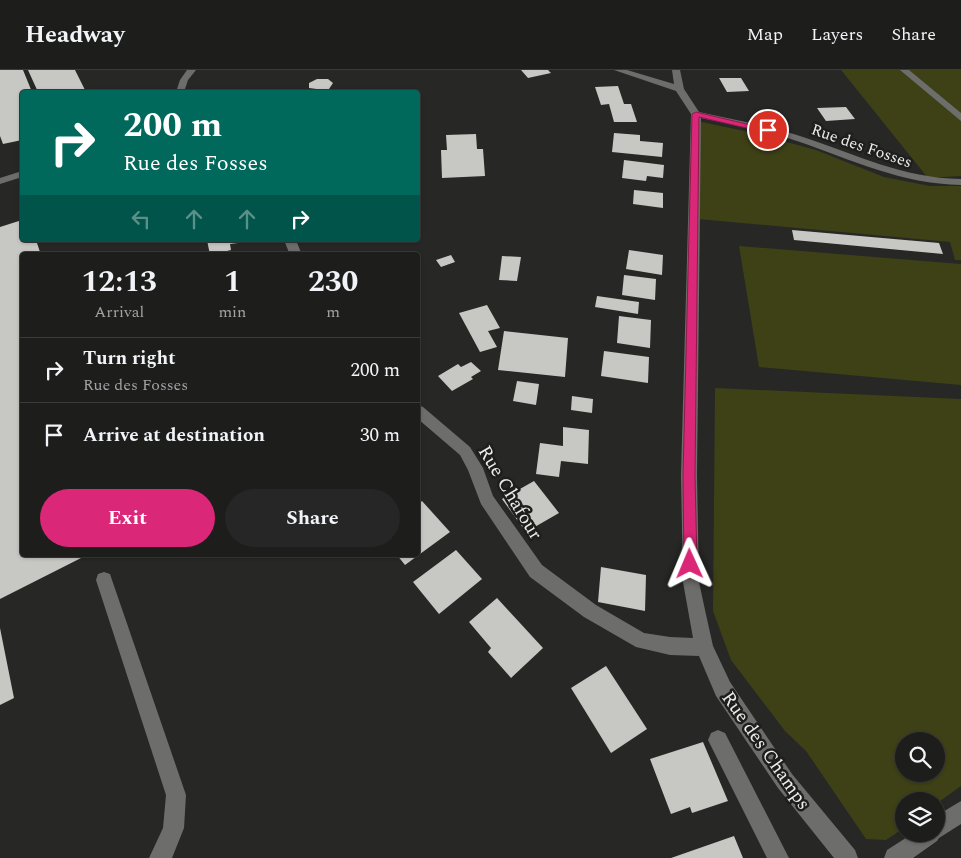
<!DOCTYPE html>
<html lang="en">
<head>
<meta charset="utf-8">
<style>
  :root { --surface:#1d1d1c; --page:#252625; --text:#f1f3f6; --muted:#a0a2a3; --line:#3b3b3b; --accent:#db2777 }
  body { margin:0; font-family:Spectral,serif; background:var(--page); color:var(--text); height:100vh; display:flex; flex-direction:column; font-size:19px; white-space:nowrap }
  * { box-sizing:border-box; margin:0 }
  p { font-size:16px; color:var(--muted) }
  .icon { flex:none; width:28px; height:28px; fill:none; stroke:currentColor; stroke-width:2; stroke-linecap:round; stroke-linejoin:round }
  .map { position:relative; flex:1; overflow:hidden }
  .panel { position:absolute; left:20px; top:182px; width:400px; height:305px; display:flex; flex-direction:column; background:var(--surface); border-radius:5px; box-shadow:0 1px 4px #0004,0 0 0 1px var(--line) }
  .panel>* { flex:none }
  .guide { position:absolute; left:20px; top:20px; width:400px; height:152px; border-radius:5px; box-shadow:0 1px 4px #0004,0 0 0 1px var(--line); background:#00695c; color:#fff; overflow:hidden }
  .fabs { position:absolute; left:895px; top:662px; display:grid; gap:10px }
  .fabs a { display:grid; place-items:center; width:50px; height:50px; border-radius:50%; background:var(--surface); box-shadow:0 1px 4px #0004,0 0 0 1px var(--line); font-size:25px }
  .pin { position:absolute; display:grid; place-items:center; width:42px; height:42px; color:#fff; margin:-21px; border:2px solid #fff; border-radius:50%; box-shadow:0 1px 5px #0007 }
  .me { position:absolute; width:55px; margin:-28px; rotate:359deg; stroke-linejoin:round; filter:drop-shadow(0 0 4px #0008) }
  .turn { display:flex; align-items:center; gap:18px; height:105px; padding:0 20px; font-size:22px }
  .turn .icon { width:65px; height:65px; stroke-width:2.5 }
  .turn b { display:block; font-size:35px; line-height:42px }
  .lanes { display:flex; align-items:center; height:48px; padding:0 20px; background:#0003; justify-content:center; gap:25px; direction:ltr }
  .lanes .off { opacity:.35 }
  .eta { display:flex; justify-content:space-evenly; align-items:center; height:85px; text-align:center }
  .eta b { font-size:30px; font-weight:700; line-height:35px }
  .cta { display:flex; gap:10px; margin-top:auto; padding:10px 20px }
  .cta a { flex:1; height:58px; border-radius:30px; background:var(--accent); color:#fff; font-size:20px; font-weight:700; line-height:58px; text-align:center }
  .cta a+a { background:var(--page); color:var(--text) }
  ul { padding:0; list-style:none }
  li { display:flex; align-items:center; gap:15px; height:65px; padding:0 20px; border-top:1px solid var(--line) }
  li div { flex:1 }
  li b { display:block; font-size:19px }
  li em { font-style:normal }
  header { display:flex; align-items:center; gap:30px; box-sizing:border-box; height:70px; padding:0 25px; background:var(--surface); border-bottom:1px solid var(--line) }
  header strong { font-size:24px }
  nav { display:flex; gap:28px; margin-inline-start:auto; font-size:18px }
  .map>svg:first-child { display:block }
  .green { fill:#3e4016; fill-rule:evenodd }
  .building { fill:#c7c7c4 }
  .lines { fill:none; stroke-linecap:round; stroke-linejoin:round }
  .service { fill:#6d6e6b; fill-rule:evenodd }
  .minor { fill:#6d6e6b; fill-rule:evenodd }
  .route { fill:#db2777; stroke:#8e194d }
  .labels { text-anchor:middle; stroke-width:5; stroke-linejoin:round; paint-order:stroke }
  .far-street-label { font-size:16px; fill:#ecedeb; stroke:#1e1e1c }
  .street-label { font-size:19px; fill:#ecedeb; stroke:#1e1e1c }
</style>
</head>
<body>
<header>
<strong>Headway</strong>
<nav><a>Map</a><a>Layers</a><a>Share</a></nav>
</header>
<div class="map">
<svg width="961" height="788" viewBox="0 0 961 788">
  <rect width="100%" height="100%" fill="#272725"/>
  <path class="green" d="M 841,0 L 961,0 L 961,106 L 928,108 Z
    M 697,51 L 754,63 L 816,80 L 884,107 L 930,116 L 961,116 L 961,190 L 955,190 L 950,172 L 698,149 Z
    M 739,176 L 961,194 L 961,315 L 759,297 Z
    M 715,318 L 961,329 L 961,716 L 936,734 L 936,731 L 904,731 L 904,758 L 886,770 L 866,769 L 806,681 L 785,661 L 731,590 L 713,541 ZM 936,671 L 936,704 L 904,704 L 904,671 Z"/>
  <path class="building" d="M 0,0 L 23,0 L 32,22 L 22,22 L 22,70 L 3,74 L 0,66 Z
    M 28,0 L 75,0 L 86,22 L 38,22 Z
    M 521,0 L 548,0 L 551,3 L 528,8 Z
    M 719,8 L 741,8 L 749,21 L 727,22 Z
    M 317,9 L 328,9 L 333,13 L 329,19 L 324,20 L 309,18 L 309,13 Z
    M 618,16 L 624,34 L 631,34 L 637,52 L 614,52 L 609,34 L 601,35 L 595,17 Z
    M 846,37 L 855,49 L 826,51 L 817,38 Z
    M 614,63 L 640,65 L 640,71 L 663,73 L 662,87 L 612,82 Z
    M 476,64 L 477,79 L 483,79 L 485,106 L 442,108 L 441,80 L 447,80 L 446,65 Z
    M 624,90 L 664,95 L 663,108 L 647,106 L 646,111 L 622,108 Z
    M 634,120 L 663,123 L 663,138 L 633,134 Z
    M 22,150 L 22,170 L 36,170 L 41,185 L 22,185 L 22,485 L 87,485 L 0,529 L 0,157 Z
    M 792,160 L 939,173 L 943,184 L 794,170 Z
    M 207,170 L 237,170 L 238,173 L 230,174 L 231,180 L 210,185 Z
    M 629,180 L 663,185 L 662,205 L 626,199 Z
    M 451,185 L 455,192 L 441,197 L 436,190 Z
    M 502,186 L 521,187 L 517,211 L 499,210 Z
    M 624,205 L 656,209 L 655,230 L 622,225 Z
    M 597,226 L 639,232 L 638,244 L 595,237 Z
    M 487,235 L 500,258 L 488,261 L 497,277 L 480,282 L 459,243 Z
    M 619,246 L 651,250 L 650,278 L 617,273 Z
    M 504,261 L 568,268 L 565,307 L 498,300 Z
    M 604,281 L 649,287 L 648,313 L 601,306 Z
    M 471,292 L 481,301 L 471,307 L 473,309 L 452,321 L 438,306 L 458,294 L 461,297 Z
    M 517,311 L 539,314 L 536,335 L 513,331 Z
    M 572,326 L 593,329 L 592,343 L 571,340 Z
    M 563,357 L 589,360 L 588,394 L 561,391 L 559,407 L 536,404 L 540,373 L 563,376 Z
    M 534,411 L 559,443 L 526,462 L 502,429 Z
    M 422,431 L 450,462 L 405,495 L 397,485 L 418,485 L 418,434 Z
    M 456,480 L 482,509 L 439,544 L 413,512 Z
    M 601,497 L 646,505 L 645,541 L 598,532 Z
    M 497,528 L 543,578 L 511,608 L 488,582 L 491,578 L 469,552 Z
    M 0,558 L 14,628 L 0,635 Z
    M 606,596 L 647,659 L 611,683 L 571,618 Z
    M 703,672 L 728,731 L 692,743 L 690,737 L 671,744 L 650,689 Z
    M 734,766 L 743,788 L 671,788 Z"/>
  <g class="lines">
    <path class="service" d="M 104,502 L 110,504 L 112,510 L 186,725 L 184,758 L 172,788 L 149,788 L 163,758 L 166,725 L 96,510 L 98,504 Z"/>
    <path class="minor" d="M 187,0 L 196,0 L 188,10 L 184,22 L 176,22 L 180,10 Z
      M 614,0 L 627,0 L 674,14 L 672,0 L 680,0 L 684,19 L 699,42 C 734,50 769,56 803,67 C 858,85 902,108 961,109 L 961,115 C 902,114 852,90 797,71 C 766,61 733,55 701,48 L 697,405 L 699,512 L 705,540 L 713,576 L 730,612 L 792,704 L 855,780 L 858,788 L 834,788 L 778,718 L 716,626 L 699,586 L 670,585 L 636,577 L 584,547 L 530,507 L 481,434 L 468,400 L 460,385 L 418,349 L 418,335 L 423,337 L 470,377 L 483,398 L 493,426 L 542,495 L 596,535 L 644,563 L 670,567 L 693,568 L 683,512 L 681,405 L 691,44 L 676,21 Z
      M 900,0 L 909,0 L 961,43 L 961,51 Z
      M 22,101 L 22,107 L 0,114 L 0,108 Z
      M 284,170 L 296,170 L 302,185 L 290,185 Z
      M 718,660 L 725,663 L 789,788 L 767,788 L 708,670 L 711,663 Z
      M 961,731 L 961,754 L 939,768 L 937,771 L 913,788 L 884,788 L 887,780 L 912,764 L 936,764 L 936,746 Z"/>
  </g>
  <path class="route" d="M 696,42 L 772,60 L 768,63 L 699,47 L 695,405 L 697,494 L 695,498 L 690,500 L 686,498 L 684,494 L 683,405 L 692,44 Z"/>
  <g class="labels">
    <g class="far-street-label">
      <text transform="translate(862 75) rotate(19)" y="6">Rue des Fosses</text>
    </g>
    <g class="street-label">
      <text transform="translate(511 422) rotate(59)" y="7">Rue Chafour</text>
      <text transform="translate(767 680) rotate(55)" y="7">Rue des Champs</text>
    </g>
  </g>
</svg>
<div class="fabs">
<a><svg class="icon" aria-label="search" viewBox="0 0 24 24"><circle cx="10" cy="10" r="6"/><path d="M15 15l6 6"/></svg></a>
<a><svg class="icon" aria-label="layers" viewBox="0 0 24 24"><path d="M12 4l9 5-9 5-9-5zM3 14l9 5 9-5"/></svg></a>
</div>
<div class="pin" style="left:768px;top:60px;background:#d93025"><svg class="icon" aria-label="arrive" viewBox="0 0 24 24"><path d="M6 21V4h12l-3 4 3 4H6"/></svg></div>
<svg class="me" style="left:690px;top:494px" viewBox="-20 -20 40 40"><path d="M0-17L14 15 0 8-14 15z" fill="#db2777" stroke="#fff" stroke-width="4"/></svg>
<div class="guide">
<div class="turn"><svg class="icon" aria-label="right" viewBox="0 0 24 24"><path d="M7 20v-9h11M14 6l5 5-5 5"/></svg><div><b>200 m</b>Rue des Fosses</div></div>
<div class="lanes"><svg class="icon off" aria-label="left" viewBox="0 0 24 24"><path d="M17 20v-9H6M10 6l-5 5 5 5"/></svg><svg class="icon off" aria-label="ahead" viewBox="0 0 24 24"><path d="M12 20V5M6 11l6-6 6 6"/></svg><svg class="icon off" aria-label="ahead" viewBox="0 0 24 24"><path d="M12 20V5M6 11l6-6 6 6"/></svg><svg class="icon" aria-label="right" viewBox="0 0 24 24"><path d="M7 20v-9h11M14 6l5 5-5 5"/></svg></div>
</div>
<section class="panel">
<div class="eta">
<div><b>12:13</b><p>Arrival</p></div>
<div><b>1</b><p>min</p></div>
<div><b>230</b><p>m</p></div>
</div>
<ul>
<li><svg class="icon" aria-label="right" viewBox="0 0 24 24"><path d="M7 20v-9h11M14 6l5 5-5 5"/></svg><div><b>Turn right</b><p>Rue des Fosses</p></div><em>200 m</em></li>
<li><svg class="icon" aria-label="arrive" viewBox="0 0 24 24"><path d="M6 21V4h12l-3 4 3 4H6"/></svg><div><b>Arrive at destination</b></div><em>30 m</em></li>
</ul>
<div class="cta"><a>Exit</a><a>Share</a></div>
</section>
</div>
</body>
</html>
